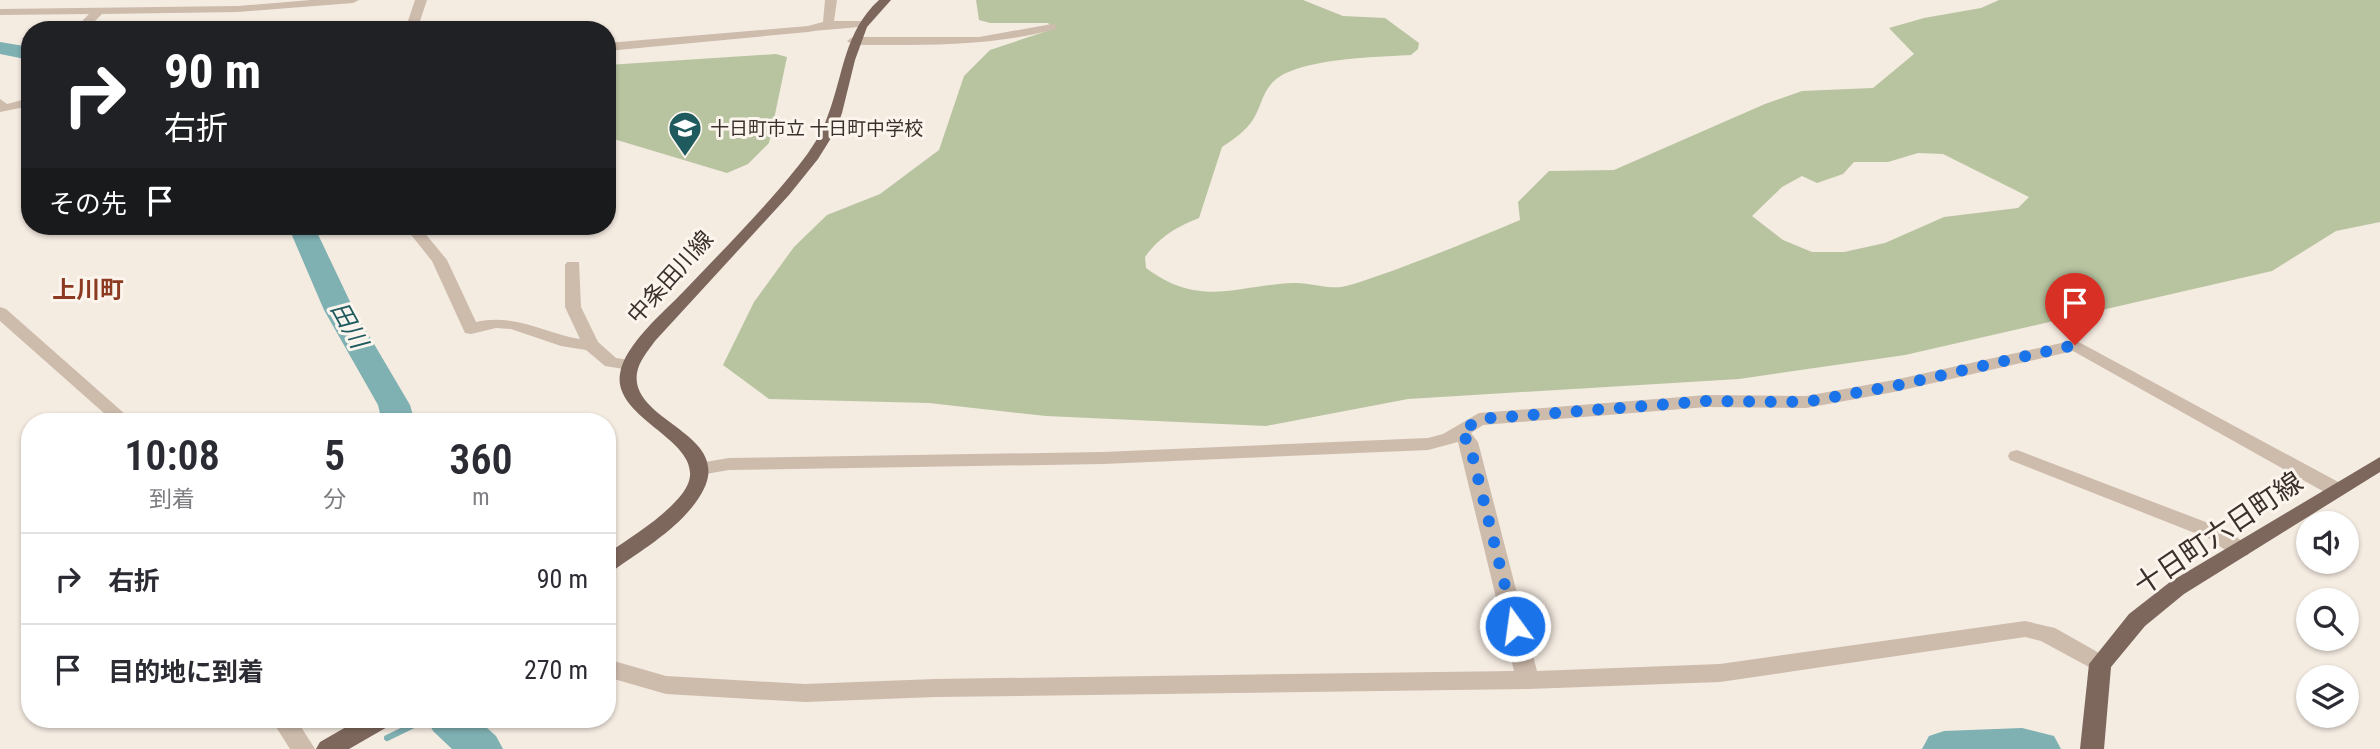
<!DOCTYPE html>
<html lang="ja">
<head>
<meta charset="utf-8">
<style>
  :root { --surface:#fff; --page:#f7f7f7; --text:#2b2b33; --muted:#7c7c81; --line:#e1e1e2 }
  body { margin:0; font-family:"Roboto Condensed","Noto Sans JP",sans-serif; background:var(--page); color:var(--text); height:100vh; display:flex; flex-direction:column; font-size:26px; white-space:nowrap }
  * { box-sizing:border-box; margin:0 }
  p { font-size:23px; color:var(--muted) }
  .icon { flex:none; width:38px; height:38px; fill:none; stroke:currentColor; stroke-width:2; stroke-linecap:round; stroke-linejoin:round }
  .map { position:relative; flex:1; overflow:hidden }
  .side { position:absolute; left:21px; top:413px; width:595px; height:315px; display:flex; flex-direction:column; background:var(--surface); border-radius:28px; box-shadow:0 2px 5px #0004 }
  .side>* { flex:none }
  .banner { position:absolute; left:21px; top:21px; width:595px; height:214px; border-radius:28px; box-shadow:0 2px 5px #0004; background:#202124; color:#fff; overflow:hidden }
  .controls { position:absolute; left:2296px; top:511px; display:grid; gap:14px }
  .controls a { display:grid; place-items:center; width:63px; height:63px; border-radius:50%; background:var(--surface); box-shadow:0 2px 5px #0004; font-size:35px }
  .pin { position:absolute; display:grid; place-items:center; width:60px; height:60px; color:#fff; margin:-72px -30px; border-radius:50% 50% 50% 0; rotate:-45deg; box-shadow:0 0 7px #0007 }
  .pin .icon { rotate:45deg }
  .me { position:absolute; width:77px; margin:-38px; rotate:346deg; stroke-linejoin:round; filter:drop-shadow(0 0 5px #0008) }
  .turn { display:flex; align-items:center; gap:24px; height:147px; padding:0 28px; font-size:32px }
  .turn .icon { width:91px; height:91px; stroke-width:2.5 }
  .turn b { display:block; font-size:49px; line-height:60px }
  .then { display:flex; align-items:center; height:66px; padding:0 28px; background:#0003; gap:14px; font-size:26px }
  .eta { display:flex; justify-content:space-evenly; align-items:center; height:119px; text-align:center }
  .eta b { font-size:42px; font-weight:600; line-height:49px }
  ul { padding:0; list-style:none }
  li { display:flex; align-items:center; gap:21px; height:91px; padding:0 28px; border-top:2px solid var(--line) }
  li div { flex:1 }
  li b { display:block; font-size:26px }
  li em { font-style:normal }
  .map>svg:first-child { display:block }
  .green { fill:#b8c4a0; fill-rule:evenodd }
  .lines { fill:none; stroke-linecap:round; stroke-linejoin:round }
  .stream { stroke:#7fb0b2; stroke-width:6 }
  .river { fill:#7fb0b2; fill-rule:evenodd }
  .minor { fill:#cdbbac; fill-rule:evenodd }
  .major { fill:#7d675c; fill-rule:evenodd }
  .route { stroke:#1a73e8; stroke-width:12; stroke-dasharray:0 21.6 }
  .labels { text-anchor:middle; stroke-width:6; stroke-linejoin:round; paint-order:stroke }
  .far-poi-label { font-size:19px; fill:#3b302b; stroke:#fbf5ee; text-anchor:start }
  .street-label { font-size:23px; fill:#3b302b; stroke:#fbf5ee }
  .neighbourhood-label { font-size:24px; font-weight:bold; fill:#8c3b22; stroke:#fbf5ee }
  .water-label { font-size:24px; font-style:italic; fill:#1f5a5e; stroke:#fbf5ee }
  .near-street-label { font-size:28px; fill:#3b302b; stroke:#fbf5ee }
</style>
</head>
<body>
<div class="map">
<svg width="2380" height="749" viewBox="0 0 2380 749">
  <rect width="100%" height="100%" fill="#f4ebe1"/>
  <path class="green" d="M 976,0 L 1303,0 L 1343,16 L 1385,18 L 1419,43 L 1418,49 L 1411,55 C 1377,57 1299,58 1274,81 C 1263,91 1261,106 1254,118 C 1246,131 1234,139 1222,147 L 1199,218 C 1177,227 1160,236 1145,257 L 1146,268 C 1200,308 1234,286 1293,283 C 1309,282 1326,289 1341,287 C 1357,284 1376,276 1392,271 C 1435,255 1478,238 1520,220 L 1518,202 L 1549,171 L 1614,170 L 1765,104 L 1802,91 L 1873,88 L 1914,54 L 1889,28 L 1924,18 L 1981,8 L 1999,0 L 2380,0 L 2380,222 L 2336,231 L 2272,271 L 1905,355 L 1739,379 L 1408,399 L 1266,426 L 1046,416 L 929,403 L 769,399 L 723,365 L 754,302 L 794,247 L 827,215 L 880,194 L 939,150 L 964,76 L 990,50 L 1053,29 L 1048,23 L 990,23 L 979,20 ZM 1918,153 L 1943,154 L 2029,197 L 2018,208 L 1944,217 L 1885,243 L 1844,252 L 1812,252 L 1783,240 L 1752,216 L 1782,187 L 1802,176 L 1817,183 L 1843,174 L 1854,162 L 1888,162 Z
    M 776,54 L 787,57 L 769,143 L 748,164 L 727,173 L 607,137 L 607,65 Z"/>
  <g class="lines">
    <path class="stream" d="M 387,738 L 426,719"/>
    <path class="river" d="M 0,42 L 30,47 L 30,60 L 0,54 Z
      M 288,226 L 314,226 L 354,310 L 410,405 L 415,422 L 382,422 L 378,405 L 324,310 Z
      M 427,719 L 477,719 L 496,736 L 503,749 L 452,749 L 433,731 Z
      M 2022,728 L 2054,736 L 2061,749 L 1922,749 L 1929,736 L 1944,731 Z"/>
    <path class="minor" d="M 311,0 L 359,0 L 353,3 L 238,12 L 102,14 L 95,21 L 94,30 L 82,30 L 83,20 L 89,14 L 0,15 L 0,9 L 238,6 Z
      M 415,0 L 427,0 L 417,30 L 405,30 Z
      M 825,0 L 837,0 L 834,21 L 861,21 L 867,24 C 860,29 822,29 808,32 L 607,51 L 607,43 L 808,26 L 823,22 Z
      M 1052,24 L 1056,25 L 1056,29 C 989,47 922,45 853,45 L 847,41 L 853,37 L 979,37 Z
      M 30,98 L 30,106 L 0,112 L 0,99 L 7,104 Z
      M 404,226 L 419,226 L 447,260 L 476,322 C 515,313 543,333 580,339 L 565,307 L 565,265 L 567,262 L 579,262 L 581,307 L 598,342 L 616,358 L 636,361 L 639,365 L 630,370 L 605,366 L 586,350 L 561,346 L 511,329 L 496,328 L 471,334 L 465,333 L 432,261 Z
      M 0,307 L 6,309 L 134,422 L 114,422 L 0,321 Z
      M 2075,340 L 2342,484 L 2345,489 L 2342,494 L 2328,494 L 2073,351 L 1894,392 L 1806,408 L 1707,407 L 1483,425 L 1471,433 L 1478,442 L 1537,671 L 1720,664 L 2025,621 L 2055,628 L 2108,658 L 2111,664 L 2108,670 L 2100,673 L 2041,641 L 2025,637 L 1720,682 L 1528,689 L 935,697 L 805,702 L 666,694 L 607,677 L 607,659 L 666,676 L 805,684 L 935,679 L 1514,671 L 1458,442 L 1428,450 L 1103,464 L 729,470 L 700,475 L 693,474 L 690,469 L 693,464 L 729,458 L 1103,452 L 1428,438 L 1443,434 L 1479,413 L 1707,395 L 1806,396 L 1894,380 Z
      M 2017,450 L 2224,529 L 2248,545 L 2251,550 L 2248,555 C 2234,560 2222,547 2210,539 L 2010,460 L 2008,456 L 2010,452 Z
      M 271,719 L 296,719 L 315,749 L 290,749 Z"/>
    <path class="major" d="M 879,0 L 891,0 L 867,27 L 855,60 L 842,113 L 836,130 L 818,159 L 789,195 L 655,341 C 648,351 639,361 637,373 C 629,425 746,434 696,502 C 676,530 642,550 614,570 L 607,573 L 607,554 C 632,536 662,519 682,494 C 720,444 612,423 620,374 C 624,345 664,312 684,291 C 723,250 764,209 799,165 C 811,150 822,133 828,115 C 844,73 844,32 879,0 Z
      M 2380,457 L 2380,472 L 2184,594 L 2145,626 L 2111,667 L 2104,749 L 2080,749 L 2089,664 L 2129,614 L 2170,582 Z
      M 360,719 L 393,719 L 389,726 L 349,749 L 316,749 L 320,742 Z"/>
  </g>
  <g class="lines">
    <path class="route" d="M 1515,626 L 1469,442 L 1460,433 L 1479,419 L 1707,401 L 1806,402 L 1894,386 L 2075,345"/>
  </g>
  <defs>
    <symbol id="school-pin" viewBox="-11 -11 22 30"><path d="M0 17L-7.5 6A9.5 9.5 0 1 1 7.5 6Z" fill="#1f5a5e" stroke="#fbf5ee"/><path d="M0-5L7-2L0 1L-7-2ZM-4 1L0 2.5L4 1V4Q0 6-4 4Z" fill="#fff"/></symbol>
  </defs>
  <g fill-rule="evenodd">
    <use href="#school-pin" x="666" y="109" width="38" height="52"/>
  </g>
  <g class="labels">
    <g class="far-poi-label">
      <text x="710" y="135">十日町市立 十日町中学校</text>
    </g>
    <g class="street-label">
      <text transform="translate(670 277) rotate(-48)" y="8">中条田川線</text>
    </g>
    <g class="neighbourhood-label">
      <text x="88" y="298">上川町</text>
    </g>
    <g class="water-label">
      <text transform="translate(349 325) rotate(61)" y="8">田川</text>
    </g>
    <g class="near-street-label">
      <text transform="translate(2218 533) rotate(-34)" y="10">十日町六日町線</text>
    </g>
  </g>
</svg>
<div class="controls">
<a><svg class="icon" aria-label="sound" viewBox="0 0 24 24"><path d="M4 9h4l5-4v14l-5-4H4zM17 9q2 3 0 6"/></svg></a>
<a><svg class="icon" aria-label="search" viewBox="0 0 24 24"><circle cx="10" cy="10" r="6"/><path d="M15 15l6 6"/></svg></a>
<a><svg class="icon" aria-label="layers" viewBox="0 0 24 24"><path d="M12 4l9 5-9 5-9-5zM3 14l9 5 9-5"/></svg></a>
</div>
<div class="pin" style="left:2075px;top:345px;background:#d93025"><svg class="icon" aria-label="arrive" viewBox="0 0 24 24"><path d="M6 21V4h12l-3 4 3 4H6"/></svg></div>
<svg class="me" style="left:1515px;top:626px" viewBox="-20 -20 40 40"><circle r="17" fill="#1a73e8" stroke="#fff" stroke-width="3"/><path d="M0-11L8 9 0 5-8 9z" fill="#fff"/></svg>
<div class="banner">
<div class="turn"><svg class="icon" aria-label="right" viewBox="0 0 24 24"><path d="M7 20v-9h11M14 6l5 5-5 5"/></svg><div><b>90 m</b>右折</div></div>
<div class="then">その先<svg class="icon" aria-label="arrive" viewBox="0 0 24 24"><path d="M6 21V4h12l-3 4 3 4H6"/></svg></div>
</div>
<section class="side">
<div class="eta">
<div><b>10:08</b><p>到着</p></div>
<div><b>5</b><p>分</p></div>
<div><b>360</b><p>m</p></div>
</div>
<ul>
<li><svg class="icon" aria-label="right" viewBox="0 0 24 24"><path d="M7 20v-9h11M14 6l5 5-5 5"/></svg><div><b>右折</b></div><em>90 m</em></li>
<li><svg class="icon" aria-label="arrive" viewBox="0 0 24 24"><path d="M6 21V4h12l-3 4 3 4H6"/></svg><div><b>目的地に到着</b></div><em>270 m</em></li>
</ul>
</section>
</div>
</body>
</html>
